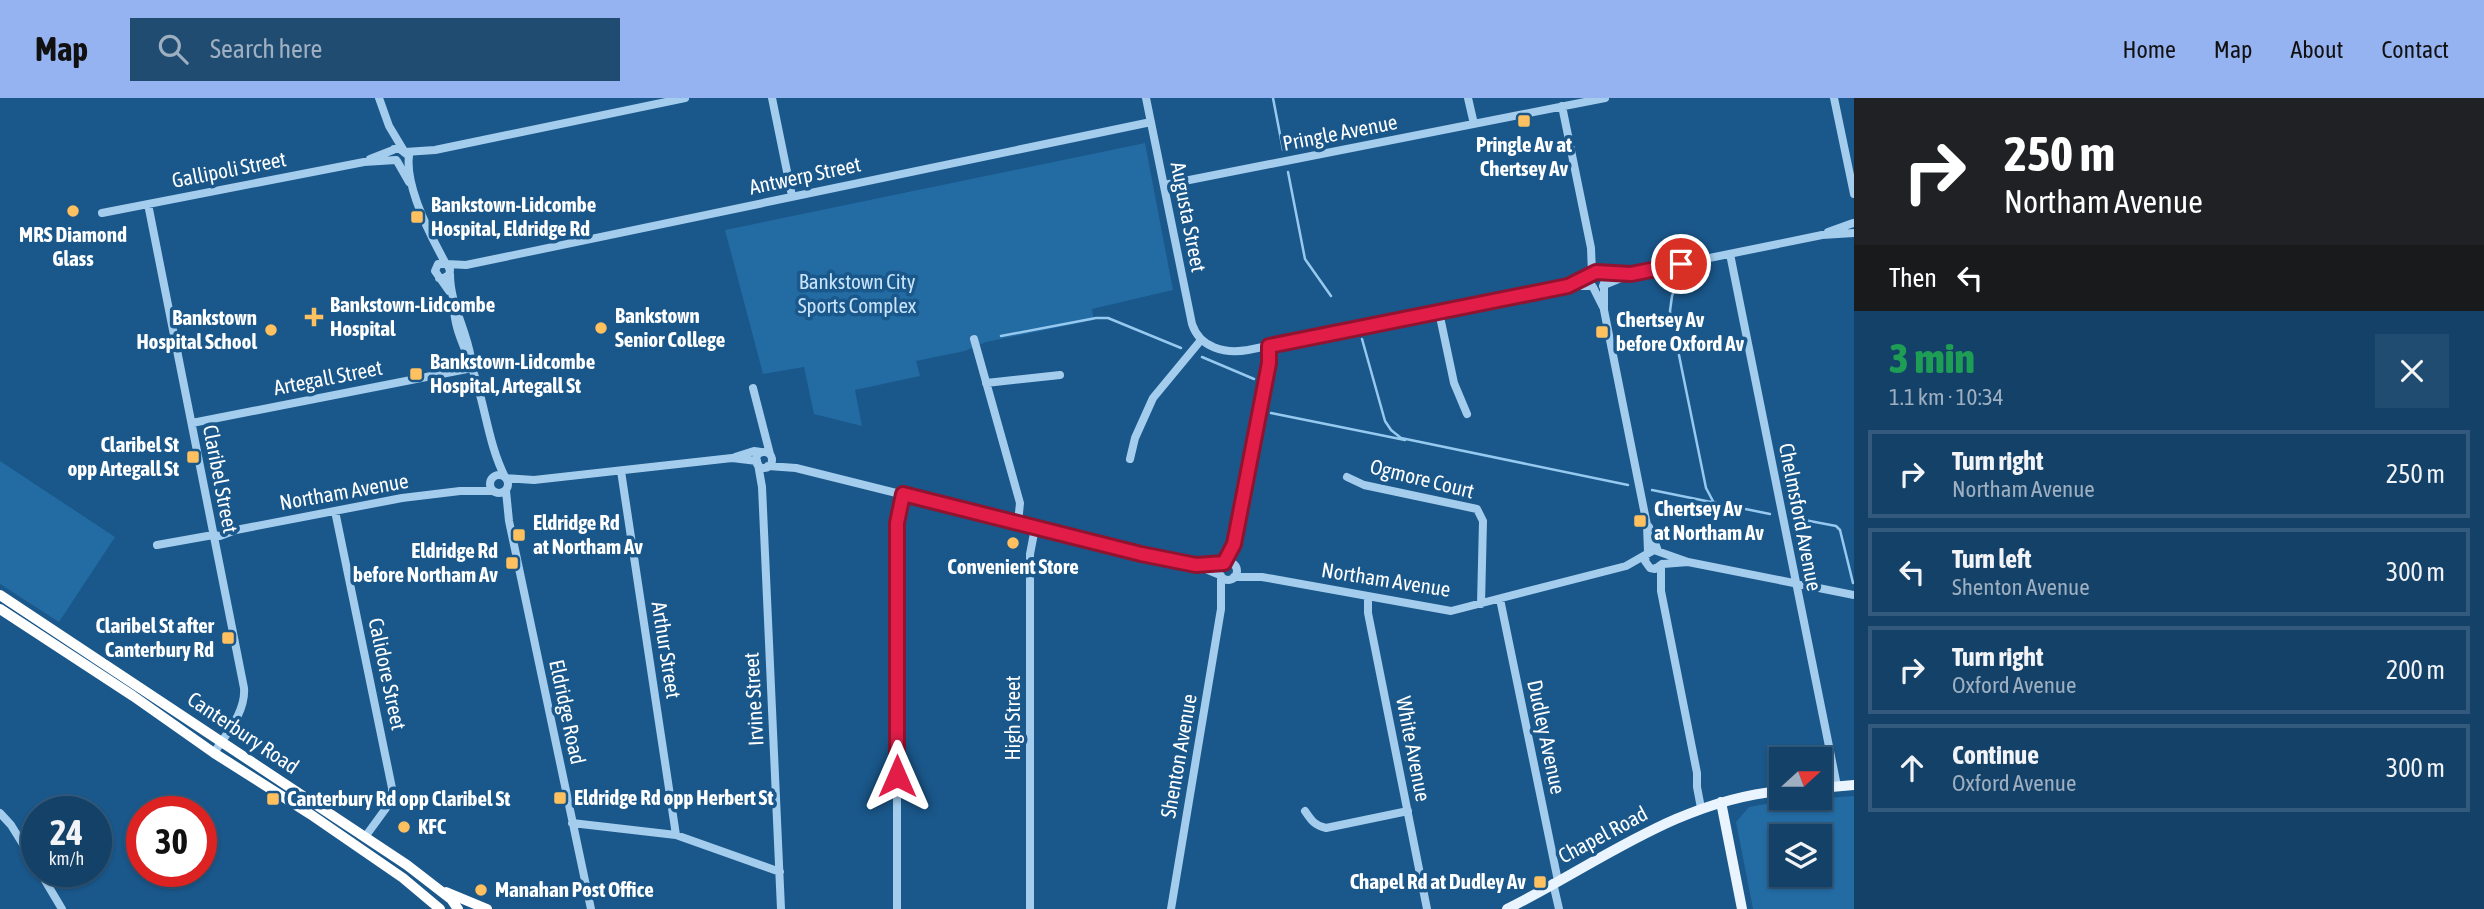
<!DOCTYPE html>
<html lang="en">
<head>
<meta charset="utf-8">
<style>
  :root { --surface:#144168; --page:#214c71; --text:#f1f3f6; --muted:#9dafc0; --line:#335a7c; --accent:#95b2f1 }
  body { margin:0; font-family:"Asap Condensed",sans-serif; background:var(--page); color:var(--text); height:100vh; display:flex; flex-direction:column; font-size:26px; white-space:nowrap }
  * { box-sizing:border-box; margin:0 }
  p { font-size:23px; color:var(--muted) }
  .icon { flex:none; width:38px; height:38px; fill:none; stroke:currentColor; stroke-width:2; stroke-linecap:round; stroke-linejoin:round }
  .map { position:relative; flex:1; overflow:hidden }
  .sheet { display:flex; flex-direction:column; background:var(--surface); width:630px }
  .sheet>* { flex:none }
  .hud { background:#202124; color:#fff; overflow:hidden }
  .needle { width:46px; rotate:69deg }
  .fabs { position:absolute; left:1769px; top:649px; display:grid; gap:14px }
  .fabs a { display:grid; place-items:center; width:63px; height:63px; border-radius:0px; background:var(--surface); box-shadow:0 2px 5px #0004,0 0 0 2px var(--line); font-size:35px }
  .speed { position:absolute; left:21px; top:698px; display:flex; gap:14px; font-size:35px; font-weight:700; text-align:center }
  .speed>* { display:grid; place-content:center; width:91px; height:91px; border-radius:50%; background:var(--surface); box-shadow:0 2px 5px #0004,0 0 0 2px var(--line); line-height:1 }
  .speed small { font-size:18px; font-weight:400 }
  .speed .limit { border:10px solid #d22; background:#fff; color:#111 }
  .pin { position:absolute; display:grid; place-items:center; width:60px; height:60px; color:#fff; margin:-30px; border:4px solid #fff; border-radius:50%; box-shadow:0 2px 7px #0007 }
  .me { position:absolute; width:77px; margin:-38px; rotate:0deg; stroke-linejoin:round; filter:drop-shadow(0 0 5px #0008) }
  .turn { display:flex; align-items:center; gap:24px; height:147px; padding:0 35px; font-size:32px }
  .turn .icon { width:91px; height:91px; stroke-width:2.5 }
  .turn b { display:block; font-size:49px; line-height:60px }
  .then { display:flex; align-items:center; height:66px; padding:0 35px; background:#0003; gap:14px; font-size:26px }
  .round { display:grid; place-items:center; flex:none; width:74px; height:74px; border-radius:0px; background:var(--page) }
  .overview { display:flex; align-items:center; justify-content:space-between; height:119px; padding:0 35px }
  h1 { font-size:42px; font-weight:800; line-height:52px; color:#1e9e55 }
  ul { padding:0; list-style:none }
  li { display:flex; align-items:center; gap:21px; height:88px; margin:0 14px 10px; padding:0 21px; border:4px solid var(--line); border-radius:0px }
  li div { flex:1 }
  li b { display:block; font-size:26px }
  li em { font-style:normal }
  header { display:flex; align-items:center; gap:42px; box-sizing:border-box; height:98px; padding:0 35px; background:var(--accent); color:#111 }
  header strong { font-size:33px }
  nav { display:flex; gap:38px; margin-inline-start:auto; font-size:24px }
  .search { width:490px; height:63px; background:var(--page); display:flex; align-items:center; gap:18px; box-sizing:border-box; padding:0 24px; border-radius:0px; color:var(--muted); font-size:26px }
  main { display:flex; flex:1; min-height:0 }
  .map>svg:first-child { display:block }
  .green { fill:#236ba3; fill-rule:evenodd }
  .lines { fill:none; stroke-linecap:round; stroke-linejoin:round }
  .stream { stroke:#96c9ef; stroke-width:2.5 }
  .minor { stroke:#a4cded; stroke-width:8 }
  .major { stroke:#eaf4ff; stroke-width:10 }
  .highway { stroke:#fff; stroke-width:10 }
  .route-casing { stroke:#92132f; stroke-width:18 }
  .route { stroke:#e11d48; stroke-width:12 }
  .poi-dot { fill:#ffc060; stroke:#1a578a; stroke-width:2.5 }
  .labels { text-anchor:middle; stroke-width:7; stroke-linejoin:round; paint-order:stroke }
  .street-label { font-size:21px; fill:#fff; stroke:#1a578a }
  .poi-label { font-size:21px; font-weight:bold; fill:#fff; stroke:#1a578a; text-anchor:start }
  .park-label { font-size:21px; fill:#c9e4fa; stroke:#1a578a }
</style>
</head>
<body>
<header>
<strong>Map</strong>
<div class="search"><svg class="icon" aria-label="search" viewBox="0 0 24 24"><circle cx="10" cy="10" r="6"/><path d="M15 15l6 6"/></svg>Search here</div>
<nav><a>Home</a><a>Map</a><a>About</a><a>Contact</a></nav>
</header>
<main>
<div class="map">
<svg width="1854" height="811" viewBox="0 0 1854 811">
  <rect width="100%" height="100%" fill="#1a578a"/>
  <path class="green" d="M 1145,45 L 1173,192 L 1092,211 L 1094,222 L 986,244 L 965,253 L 916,263 L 920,278 L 855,292 L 862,328 L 814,316 L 804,269 L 763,276 L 725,132 Z
    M 0,363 L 115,439 L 59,524 L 0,486 Z
    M 1854,698 L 1854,811 L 1753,811 L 1736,724 L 1749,709 L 1783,703 ZM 1782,738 L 1820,738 L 1820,777 L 1782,777 Z"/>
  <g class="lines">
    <path class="stream" d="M 1273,0 L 1283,52
      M 1288,74 L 1305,161 L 1331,198
      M 1680,178 L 1672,198 L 1670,213 L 1706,390 L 1714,405
      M 1001,238 L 1096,220 L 1108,220 L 1181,250
      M 1362,241 L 1385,323 L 1391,332 L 1401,340 L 1628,387
      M 1202,259 L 1254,281
      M 1271,315 L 1405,342
      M 1652,392 L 1770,416
      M 1794,420 L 1836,428 L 1840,432 L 1853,485"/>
    <path class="minor" d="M 379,0 L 389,28 L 404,53
      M 772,0 L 792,98
      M 1146,0 L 1192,226 C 1200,250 1225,256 1248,252 L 1568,188 L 1592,188
      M 1468,0 L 1474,26
      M 1834,0 L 1854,96
      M 1562,8 L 1591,150 L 1592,176
      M 394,51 L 400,51 L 409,58 C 405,89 431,139 446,166
      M 405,54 L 435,52 L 685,0
      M 370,61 L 393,52
      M 397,63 L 409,84
      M 1164,87 L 1605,0
      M 148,106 L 244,590 C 246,614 226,636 214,655
      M 102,115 L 364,64 L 396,62
      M 1828,134 L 1853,125
      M 1730,156 L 1837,688
      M 447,166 L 466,167 L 1151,24
      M 450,176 C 450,206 466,230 471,260
      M 1603,176 L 1628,175
      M 439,180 L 444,180 L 449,177 L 450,172 L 447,166 L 438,166 L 435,173 L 449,193
      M 1571,187 L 1598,174 L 1606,180 L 1603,188
      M 1604,187 L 1631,176 L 1822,137 L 1854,135
      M 1604,188 L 1604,212 L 1647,427 L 1648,454
      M 1593,189 L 1603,209
      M 454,208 C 454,231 465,249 472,270 C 485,305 488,346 505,379
      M 1439,214 L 1454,285 L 1467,316
      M 974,241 L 1020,405 L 1018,425
      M 986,285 L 1060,277
      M 753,290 L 770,356
      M 192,325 L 472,270
      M756 362a8 8 0 1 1 16 0a8 8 0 1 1-16 0Z
      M 735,359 L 754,353 L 761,354
      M 1130,361 L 1135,340 L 1153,300 L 1201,242
      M 758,366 L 762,389 L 781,811
      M 768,368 L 796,370 L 1141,456 L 1196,467 L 1220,477
      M 621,373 L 676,737
      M490 386a9 9 0 1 1 18 0a9 9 0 1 1-18 0Z
      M 1347,379 L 1364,387 L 1477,411 L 1483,423 L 1481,506
      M 506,380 L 534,382 L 732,360 L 757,363
      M 506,393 L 509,423 L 591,811
      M 335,413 L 392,690 L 392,702 L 365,739
      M 1649,429 L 1658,453
      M 157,447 L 213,437 L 220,438 L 236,432 L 402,400 L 460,393 L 493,393
      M 1646,457 L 1645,463 L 1650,470 L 1655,471 L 1662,466
      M 1225,464 L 1234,446 L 1269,265 L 1269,248
      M1219 473a9 9 0 1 1 18 0a9 9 0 1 1-18 0Z
      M 1663,466 L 1688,464 L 1854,497
      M 1661,468 L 1661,493 L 1697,675 L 1697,689 L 1701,710
      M 1234,479 L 1262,479 L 1451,513 L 1626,468 L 1654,452 L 1688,464
      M 1368,499 L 1368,515 L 1427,811
      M 1500,501 L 1558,783
      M 1305,713 C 1311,722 1315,728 1326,730 L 1408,713
      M 0,715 L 11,727 L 37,769
      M 572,725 L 676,737 L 780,774
      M 40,774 L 62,811
      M 1553,785 L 1559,811
      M 897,811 L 897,425 L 903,396
      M 1030,811 L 1030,456 L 1035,430
      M 1171,811 L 1221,511 L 1221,478"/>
    <path class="major" d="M 1820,690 L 1854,687
      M 1721,704 L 1742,811
      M 1507,811 C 1596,767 1679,701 1782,693"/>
    <path class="highway" d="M 0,497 L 407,767 L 451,801 L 458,811
      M 0,511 L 133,598 L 214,655 L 310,716 L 403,780 L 440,811
      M 446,794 L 487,811"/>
  </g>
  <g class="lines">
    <defs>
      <path id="route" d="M 897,678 L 897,425 L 903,396 L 1141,456 L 1196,467 L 1224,465 L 1234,446 L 1269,265 L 1269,248 L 1568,188 L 1596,174 L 1631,176 L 1681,166"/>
    </defs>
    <use href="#route" class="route-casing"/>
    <use href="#route" class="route"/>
  </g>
  <g class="poi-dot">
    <rect x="1517" y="16" width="14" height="14" rx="3.5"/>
    <circle cx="73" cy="113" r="7"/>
    <rect x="410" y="112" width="14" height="14" rx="3.5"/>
    <path d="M310.5 208.5h7v7h7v7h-7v7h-7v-7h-7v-7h7z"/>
    <circle cx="601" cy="230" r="7"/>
    <circle cx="271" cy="232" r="7"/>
    <rect x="1595" y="227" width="14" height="14" rx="3.5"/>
    <rect x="409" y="269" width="14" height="14" rx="3.5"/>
    <rect x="186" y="352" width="14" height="14" rx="3.5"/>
    <rect x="1633" y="416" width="14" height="14" rx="3.5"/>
    <rect x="512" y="430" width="14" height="14" rx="3.5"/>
    <circle cx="1013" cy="445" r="7"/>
    <rect x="505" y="458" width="14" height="14" rx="3.5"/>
    <rect x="221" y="533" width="14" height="14" rx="3.5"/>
    <rect x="553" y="693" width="14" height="14" rx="3.5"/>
    <rect x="266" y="694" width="14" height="14" rx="3.5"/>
    <circle cx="404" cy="729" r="7"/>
    <rect x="1533" y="777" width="14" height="14" rx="3.5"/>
    <circle cx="481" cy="792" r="7"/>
  </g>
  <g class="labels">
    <g class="street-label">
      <text transform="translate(1340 35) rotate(-11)" y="7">Pringle Avenue</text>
      <text transform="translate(229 72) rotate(-11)" y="7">Gallipoli Street</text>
      <text transform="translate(805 78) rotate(-12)" y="7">Antwerp Street</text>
      <text transform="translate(1188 119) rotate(79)" y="7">Augusta Street</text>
      <text transform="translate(328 280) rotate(-11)" y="7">Artegall Street</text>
      <text transform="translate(220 381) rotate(79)" y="7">Claribel Street</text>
      <text transform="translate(1422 381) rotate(14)" y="7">Ogmore Court</text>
      <text transform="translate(344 394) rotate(-10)" y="7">Northam Avenue</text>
      <text transform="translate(1800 419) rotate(79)" y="7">Chelmsford Avenue</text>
      <text transform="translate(1386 482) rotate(9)" y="7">Northam Avenue</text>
      <text transform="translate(666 552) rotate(81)" y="7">Arthur Street</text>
      <text transform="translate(387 576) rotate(78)" y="7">Calidore Street</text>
      <text transform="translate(754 601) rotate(-93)" y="7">Irvine Street</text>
      <text transform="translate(567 614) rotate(78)" y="7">Eldridge Road</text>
      <text transform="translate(1013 620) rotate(-90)" y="7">High Street</text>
      <text transform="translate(243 635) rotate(34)" y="7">Canterbury Road</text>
      <text transform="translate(1546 639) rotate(78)" y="7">Dudley Avenue</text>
      <text transform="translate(1413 651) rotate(79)" y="7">White Avenue</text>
      <text transform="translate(1179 658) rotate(-80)" y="7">Shenton Avenue</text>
      <text transform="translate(1603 737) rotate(-28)" y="7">Chapel Road</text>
    </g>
    <g class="poi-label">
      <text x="1524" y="54" text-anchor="middle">Pringle Av at<tspan x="1524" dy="24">Chertsey Av</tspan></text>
      <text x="431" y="114">Bankstown-Lidcombe<tspan x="431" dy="24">Hospital, Eldridge Rd</tspan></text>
      <text x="73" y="144" text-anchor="middle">MRS Diamond<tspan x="73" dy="24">Glass</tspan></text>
      <text x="330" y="214">Bankstown-Lidcombe<tspan x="330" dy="24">Hospital</tspan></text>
      <text x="615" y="225">Bankstown<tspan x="615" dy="24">Senior College</tspan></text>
      <text x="257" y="227" text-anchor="end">Bankstown<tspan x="257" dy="24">Hospital School</tspan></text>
      <text x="1616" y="229">Chertsey Av<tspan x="1616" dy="24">before Oxford Av</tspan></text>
      <text x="430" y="271">Bankstown-Lidcombe<tspan x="430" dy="24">Hospital, Artegall St</tspan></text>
      <text x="179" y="354" text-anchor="end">Claribel St<tspan x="179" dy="24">opp Artegall St</tspan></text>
      <text x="1654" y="418">Chertsey Av<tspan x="1654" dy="24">at Northam Av</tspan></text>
      <text x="533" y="432">Eldridge Rd<tspan x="533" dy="24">at Northam Av</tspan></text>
      <text x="498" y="460" text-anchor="end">Eldridge Rd<tspan x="498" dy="24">before Northam Av</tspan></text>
      <text x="1013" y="476" text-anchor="middle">Convenient Store</text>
      <text x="214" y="535" text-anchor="end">Claribel St after<tspan x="214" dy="24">Canterbury Rd</tspan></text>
      <text x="574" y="707">Eldridge Rd opp Herbert St</text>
      <text x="287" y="708">Canterbury Rd opp Claribel St</text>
      <text x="418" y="736">KFC</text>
      <text x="1526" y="791" text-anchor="end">Chapel Rd at Dudley Av</text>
      <text x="495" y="799">Manahan Post Office</text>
    </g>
    <g class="park-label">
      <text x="857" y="191">Bankstown City<tspan x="857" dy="24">Sports Complex</tspan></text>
    </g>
  </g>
</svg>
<div class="fabs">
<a><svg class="needle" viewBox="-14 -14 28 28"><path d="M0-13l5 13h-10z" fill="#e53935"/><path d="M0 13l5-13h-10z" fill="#9dafc0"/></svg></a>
<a><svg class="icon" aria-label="layers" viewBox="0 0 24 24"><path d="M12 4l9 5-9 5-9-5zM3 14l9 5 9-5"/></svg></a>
</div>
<div class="speed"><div>24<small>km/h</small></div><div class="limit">30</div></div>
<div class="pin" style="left:1681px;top:166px;background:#d93025"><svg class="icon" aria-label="arrive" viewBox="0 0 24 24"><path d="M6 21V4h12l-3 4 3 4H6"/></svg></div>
<svg class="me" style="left:897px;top:678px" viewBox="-20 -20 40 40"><path d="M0-17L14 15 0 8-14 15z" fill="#e11d48" stroke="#fff" stroke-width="4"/></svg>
</div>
<section class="sheet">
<div class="hud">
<div class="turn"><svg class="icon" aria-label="right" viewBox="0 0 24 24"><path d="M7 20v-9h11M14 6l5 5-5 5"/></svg><div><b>250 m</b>Northam Avenue</div></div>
<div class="then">Then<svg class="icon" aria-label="left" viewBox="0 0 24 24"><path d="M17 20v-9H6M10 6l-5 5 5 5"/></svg></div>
</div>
<div class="overview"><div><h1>3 min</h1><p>1.1 km · 10:34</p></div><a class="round"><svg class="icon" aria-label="close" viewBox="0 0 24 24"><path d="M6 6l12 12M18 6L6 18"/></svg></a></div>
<ul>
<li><svg class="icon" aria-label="right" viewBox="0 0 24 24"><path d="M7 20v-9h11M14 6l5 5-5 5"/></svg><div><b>Turn right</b><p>Northam Avenue</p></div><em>250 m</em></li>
<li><svg class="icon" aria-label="left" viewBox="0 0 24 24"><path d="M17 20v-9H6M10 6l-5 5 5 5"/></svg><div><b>Turn left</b><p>Shenton Avenue</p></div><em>300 m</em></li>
<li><svg class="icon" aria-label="right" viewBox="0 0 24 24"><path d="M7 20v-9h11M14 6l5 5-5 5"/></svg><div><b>Turn right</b><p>Oxford Avenue</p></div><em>200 m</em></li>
<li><svg class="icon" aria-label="ahead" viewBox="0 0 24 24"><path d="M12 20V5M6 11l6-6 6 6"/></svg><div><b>Continue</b><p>Oxford Avenue</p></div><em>300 m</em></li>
</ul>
</section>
</main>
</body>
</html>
